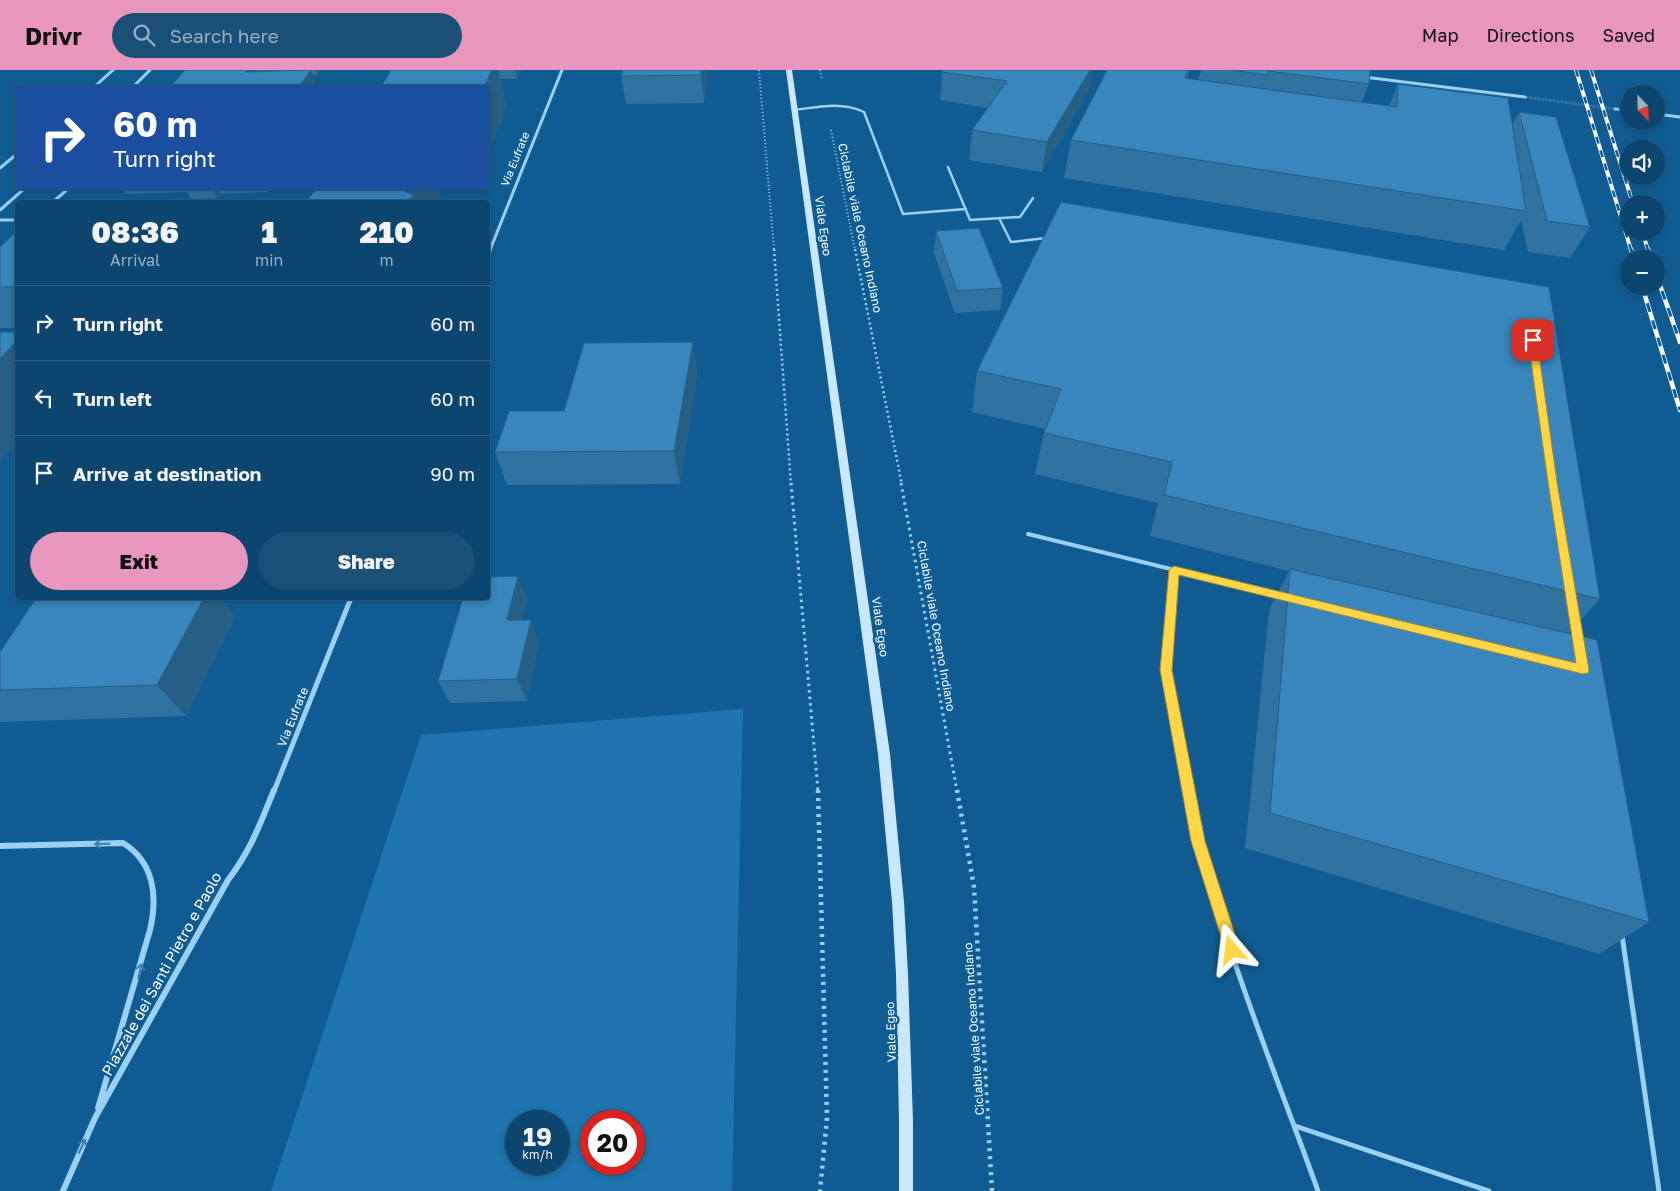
<!DOCTYPE html>
<html lang="en">
<head>
<meta charset="utf-8">
<style>
  :root { --surface:#0c456e; --page:#1a4f76; --text:#f1f3f6; --muted:#9ab1c2; --line:#2c5d81; --accent:#e797bd }
  body { margin:0; font-family:"Golos Text",sans-serif; background:var(--page); color:var(--text); height:100vh; display:flex; flex-direction:column; font-size:19px; white-space:nowrap }
  * { box-sizing:border-box; margin:0 }
  p { font-size:16px; color:var(--muted) }
  .icon { flex:none; width:28px; height:28px; fill:none; stroke:currentColor; stroke-width:2; stroke-linecap:round; stroke-linejoin:round }
  .map { position:relative; flex:1; overflow:hidden }
  .drawer { position:absolute; left:15px; top:130px; width:475px; height:400px; display:flex; flex-direction:column; background:var(--surface); border-radius:5px; box-shadow:0 2px 8px #0003,0 0 0 1px var(--line) }
  .drawer>* { flex:none }
  .banner { position:absolute; left:15px; top:15px; width:475px; height:105px; border-radius:5px; box-shadow:0 2px 8px #0003,0 0 0 1px var(--line); background:#1a4fa0; color:#fff; overflow:hidden }
  .needle { width:32px; rotate:157deg }
  .buttons { position:absolute; left:1620px; top:15px; display:grid; gap:10px }
  .buttons a { display:grid; place-items:center; width:45px; height:45px; border-radius:50%; background:var(--surface); box-shadow:0 2px 8px #0003,0 0 0 1px var(--line); font-size:25px }
  .speed { position:absolute; left:505px; top:1040px; display:flex; gap:10px; font-size:25px; font-weight:700; text-align:center }
  .speed>* { display:grid; place-content:center; width:65px; height:65px; border-radius:50%; background:var(--surface); box-shadow:0 2px 8px #0003,0 0 0 1px var(--line); line-height:1 }
  .speed small { font-size:12px; font-weight:400 }
  .speed .limit { border:8px solid #d22; background:#fff; color:#111 }
  .pin { position:absolute; display:grid; place-items:center; width:42px; height:42px; color:#fff; margin:-21px; border-radius:10px; box-shadow:0 2px 8px #0006 }
  .me { position:absolute; width:55px; margin:-28px; rotate:343deg; stroke-linejoin:round; filter:drop-shadow(0 0 4px #0008) }
  .turn { display:flex; align-items:center; gap:18px; height:105px; padding:0 15px; font-size:22px }
  .turn .icon { width:65px; height:65px; stroke-width:2.5 }
  .turn b { display:block; font-size:35px; line-height:42px }
  .eta { display:flex; justify-content:space-evenly; align-items:center; height:85px; text-align:center }
  .eta b { font-size:30px; font-weight:800; line-height:35px }
  .action { display:flex; gap:10px; margin-top:auto; padding:10px 15px }
  .action a { flex:1; height:58px; border-radius:30px; background:var(--accent); color:#111; font-size:20px; font-weight:800; line-height:58px; text-align:center }
  .action a+a { background:var(--page); color:var(--text) }
  ul { padding:0; list-style:none }
  li { display:flex; align-items:center; gap:15px; height:75px; padding:0 15px; border-top:1px solid var(--line) }
  li div { flex:1 }
  li b { display:block; font-size:19px }
  li em { font-style:normal }
  header { display:flex; align-items:center; gap:30px; box-sizing:border-box; height:70px; padding:0 25px; background:var(--accent); color:#111 }
  header strong { font-size:24px }
  nav { display:flex; gap:28px; margin-inline-start:auto; font-size:18px }
  .search { width:350px; height:45px; background:var(--page); display:flex; align-items:center; gap:12px; box-sizing:border-box; padding:0 18px; border-radius:28px; color:var(--muted); font-size:19px }
  .map>svg:first-child { display:block }
  .green { fill:#1e75af; fill-rule:evenodd }
  .lines { fill:none; stroke-linecap:round; stroke-linejoin:round }
  .street-tunnel { stroke:#3474a2; stroke-width:3; stroke-dasharray:3 1; stroke-linecap:butt }
  .path-far3 { stroke:#9bd0f3; stroke-width:2; stroke-dasharray:1 2.5; stroke-linecap:butt }
  .path-far2 { stroke:#9bd0f3; stroke-width:2.5; stroke-dasharray:2 3; stroke-linecap:butt }
  .path-far1 { stroke:#9bd0f3; stroke-width:3; stroke-dasharray:2.5 4; stroke-linecap:butt }
  .path { stroke:#9bd0f3; stroke-width:4.5; stroke-dasharray:3 5; stroke-linecap:butt }
  .lane-far2 { stroke:#9bd0f3; stroke-width:2.5 }
  .lane-far1 { stroke:#9bd0f3; stroke-width:4 }
  .lane { stroke:#9bd0f3; stroke-width:5 }
  .street-far3 { stroke:#9bd0f3; stroke-width:3 }
  .street-far2 { stroke:#9bd0f3; stroke-width:4 }
  .street-far1 { stroke:#9bd0f3; stroke-width:5 }
  .street { stroke:#9bd0f3; stroke-width:6 }
  .secondary { fill:#cae8fd; fill-rule:evenodd }
  .rail-far1-casing { stroke:#fff; stroke-width:4 }
  .rail-casing { stroke:#fff; stroke-width:4.5 }
  .rail-far1 { stroke:#105c92; stroke-width:2.5; stroke-dasharray:7; stroke-linecap:butt }
  .rail { stroke:#105c92; stroke-width:3; stroke-dasharray:9; stroke-linecap:butt }
  .wall { fill:#3073a1 }
  .shaded-wall { fill:#275e83 }
  .building { fill:#3886bb; stroke:#275e83 }
  .oneway { stroke:#3a7faf }
  .route { fill:#ffd54a; stroke:#a68a30 }
  .labels { text-anchor:middle; stroke-width:5; stroke-linejoin:round; paint-order:stroke }
  .far-street-label { font-size:11px; fill:#fff; stroke:#105c92 }
  .street-label { font-size:12px; fill:#fff; stroke:#105c92 }
  .near-street-label { font-size:15px; fill:#fff; stroke:#105c92 }
</style>
</head>
<body>
<header>
<strong>Drivr</strong>
<div class="search"><svg class="icon" aria-label="search" viewBox="0 0 24 24"><circle cx="10" cy="10" r="6"/><path d="M15 15l6 6"/></svg>Search here</div>
<nav><a>Map</a><a>Directions</a><a>Saved</a></nav>
</header>
<div class="map">
<svg width="1680" height="1121" viewBox="0 0 1680 1121">
  <rect width="100%" height="100%" fill="#105c92"/>
  <path class="green" d="M 743,639 L 732,1121 L 271,1121 L 421,665 ZM 559,1051 L 559,1094 L 516,1094 L 516,1051 ZM 634,1051 L 634,1094 L 591,1094 L 591,1051 Z"/>
  <g class="lines">
    <path class="street-tunnel" d="M 1525,27 L 1615,39"/>
    <path class="path-far3" d="M 759,0 L 774,180
      M 820,0 L 822,10
      M 831,60 L 855,180"/>
    <path class="path-far2" d="M 774,179 L 791,415
      M 855,179 L 902,415"/>
    <path class="path-far1" d="M 791,413 L 818,721
      M 901,413 L 957,721"/>
    <path class="path" d="M 818,720 L 827,1048 L 820,1121
      M 957,720 L 974,817 L 992,1121"/>
    <path class="lane-far2" d="M 794,40 C 817,37 842,31 864,42 L 903,144 L 966,139
      M 948,97 L 970,150 L 1020,147 L 1033,128
      M 999,148 L 1011,172 L 1046,168"/>
    <path class="lane-far1" d="M 1028,464 L 1281,526
      M 1174,500 L 1166,601 L 1189,721
      M 1575,550 L 1579,570"/>
    <path class="lane" d="M 1188,720 C 1214,857 1271,990 1318,1121
      M 1622,865 L 1659,1121
      M 1295,1056 L 1489,1121"/>
    <path class="street-far3" d="M 1364,7 L 1525,27
      M 93,18 L 113,0
      M 132,18 L 150,0
      M 1615,39 L 1629,40
      M 1656,44 L 1680,47
      M 0,98 L 18,83
      M 53,132 L 69,118
      M 0,140 L 25,118
      M 0,150 L 18,150
      M 490,180 L 562,0"/>
    <path class="street-far2" d="M 488,185 L 490,179"/>
    <path class="street-far1" d="M 274,721 L 351,528"/>
    <path class="street" d="M 0,776 L 123,773 C 154,792 158,826 150,860 L 98,1038
      M 63,1121 L 95,1048 L 228,810 C 251,780 260,754 274,720"/>
    <path class="secondary" d="M 786,0 L 792,0 L 890,684 L 904,832 L 908,904 L 913,1051 L 913,1121 L 899,1121 L 899,1051 L 896,904 L 892,832 L 878,684 Z"/>
    <defs>
      <path id="rail-far1" d="M 1576,0 L 1631,180
        M 1591,0 L 1633,134
        M 1642,161 L 1648,180"/>
      <path id="rail" d="M 1631,179 L 1634,189
        M 1648,179 L 1651,189
        M 1656,204 L 1680,272
        M 1642,216 L 1680,340"/>
    </defs>
    <use href="#rail-far1" class="rail-far1-casing"/>
    <use href="#rail" class="rail-casing"/>
    <use href="#rail-far1" class="rail-far1"/>
    <use href="#rail" class="rail"/>
  </g>
  <path class="wall" d="M 185,0 L 320,0 L 317,5 L 312,5 Z
    M 390,0 L 521,0 L 517,9 L 500,9 L 507,37 L 488,18 L 390,2 Z
    M 707,0 L 704,33 L 626,34 L 621,6 Z
    M 1107,0 L 1189,0 L 1187,8 L 1198,10 L 1201,0 L 1370,0 L 1369,14 L 1362,32 L 1389,36 L 1398,14 L 1512,55 L 1519,42 L 1590,157 L 1570,188 L 1528,182 L 1521,150 L 1504,180 L 1064,108 L 1071,70 Z
    M 942,2 L 1090,18 L 1042,102 L 969,90 L 972,60 L 988,38 L 940,30 Z
    M 122,118 L 271,118 L 268,122 L 220,124 L 217,128 L 191,129 L 187,122 L 126,124 Z
    M 1061,132 L 1600,529 L 1568,564 L 1649,852 L 1599,884 L 1245,778 L 1269,540 L 1289,501 L 1150,466 L 1158,433 L 1035,404 L 1044,363 L 1045,359 L 972,342 L 977,301 Z
    M 18,160 L 18,258 L 0,258 L 0,177 Z
    M 936,161 L 1003,218 L 1000,240 L 955,243 L 934,183 Z
    M 693,272 L 697,305 L 680,414 L 507,415 L 495,382 L 564,341 Z
    M 36,528 L 221,528 L 235,546 L 186,646 L 0,652 L 0,582 Z
    M 527,529 L 522,550 L 539,572 L 527,631 L 450,633 L 438,611 Z"/>
  <path class="shaded-wall" d="M 247,0 L 255,0 L 263,18 L 245,2 Z
    M 311,0 L 317,18 L 298,18 Z
    M 315,0 L 320,0 L 317,5 Z
    M 492,0 L 498,0 L 507,37 L 488,85 L 488,18 L 484,18 Z
    M 515,0 L 521,0 L 517,9 Z
    M 701,0 L 707,0 L 704,33 L 701,5 Z
    M 1089,0 L 1093,0 L 1090,18 L 1042,102 L 1047,72 Z
    M 212,118 L 217,118 L 220,124 L 217,128 Z
    M 266,118 L 271,118 L 268,122 Z
    M 405,118 L 438,118 L 442,132 L 402,132 L 401,119 Z
    M 18,270 L 18,370 L 0,391 L 0,289 Z
    M 693,272 L 697,305 L 680,414 L 674,381 Z
    M 518,506 L 527,529 L 516,573 L 507,550 Z
    M 204,528 L 221,528 L 235,546 L 186,646 L 157,615 Z
    M 531,550 L 539,572 L 527,631 L 517,609 Z"/>
  <path class="building" d="M 185,0 L 247,0 L 245,2 L 311,0 L 298,18 L 169,18 Z
    M 391,0 L 492,0 L 484,18 L 380,18 Z
    M 623,0 L 701,0 L 701,5 L 621,6 Z
    M 943,0 L 1090,0 L 1047,72 L 972,60 L 1007,11 L 942,2 Z
    M 1107,0 L 1188,0 L 1185,8 L 1397,37 L 1398,14 L 1508,28 L 1526,141 L 1071,70 Z
    M 1231,0 L 1370,0 L 1369,14 L 1268,1 L 1267,5 Z
    M 1519,42 L 1556,47 L 1590,157 L 1547,151 Z
    M 317,118 L 405,118 L 401,119 L 415,126 L 402,132 L 306,132 Z
    M 166,129 L 164,132 L 46,132 L 47,132 Z
    M 1061,132 L 1549,217 L 1600,529 L 1164,425 L 1172,392 L 1044,363 L 1061,319 L 977,301 Z
    M 979,158 L 1003,218 L 957,221 L 936,161 Z
    M 18,160 L 18,217 L 0,217 L 0,177 Z
    M 0,262 L 18,262 L 18,270 L 0,289 Z
    M 693,272 L 674,381 L 495,382 L 509,341 L 564,341 L 584,273 Z
    M 1290,499 L 1597,570 L 1649,852 L 1270,743 Z
    M 518,506 L 507,550 L 531,550 L 517,609 L 438,611 L 463,528 L 488,528 L 488,507 Z
    M 36,528 L 204,528 L 157,615 L 0,620 L 0,582 Z"/>
  <defs><path id="oneway-shaft" d="M-6 0H5M1.5-3L5.5 0L1.5 3" fill="none" stroke-width="1.6" stroke-linecap="round" stroke-linejoin="round" transform="scale(1.25)"/></defs>
  <g class="oneway">
    <use href="#oneway-shaft" transform="translate(102 774) rotate(179)"/>
    <use href="#oneway-shaft" transform="translate(140 901) rotate(-77)"/>
    <use href="#oneway-shaft" transform="translate(82 1076) rotate(-66)"/>
  </g>
  <path class="route" d="M 1533,268 L 1537,270 L 1557,412 L 1589,600 L 1588,603 L 1583,604 L 1179,505 L 1172,600 L 1205,771 L 1240,880 L 1237,886 L 1232,888 L 1227,886 L 1191,771 L 1160,600 L 1169,500 L 1174,496 L 1576,593 L 1548,412 L 1528,270 Z"/>
  <g class="labels">
    <g class="far-street-label">
      <text transform="translate(515 89) rotate(-68)" y="4">Via Eufrate</text>
    </g>
    <g class="street-label">
      <text transform="translate(823 156) rotate(82)" y="4">Viale Egeo</text>
      <text transform="translate(860 158) rotate(78)" y="4">Ciclabile viale Oceano Indiano</text>
      <text transform="translate(936 556) rotate(80)" y="4">Ciclabile viale Oceano Indiano</text>
      <text transform="translate(880 557) rotate(82)" y="4">Viale Egeo</text>
      <text transform="translate(293 647) rotate(-68)" y="4">Via Eufrate</text>
      <text transform="translate(974 959) rotate(-94)" y="4">Ciclabile viale Oceano Indiano</text>
      <text transform="translate(891 962) rotate(-92)" y="4">Viale Egeo</text>
    </g>
    <g class="near-street-label">
      <text transform="translate(162 904) rotate(-61)" y="5">Piazzale dei Santi Pietro e Paolo</text>
    </g>
  </g>
</svg>
<div class="buttons">
<a><svg class="needle" viewBox="-14 -14 28 28"><path d="M0-13l5 13h-10z" fill="#e53935"/><path d="M0 13l5-13h-10z" fill="#9ab1c2"/></svg></a>
<a><svg class="icon" aria-label="sound" viewBox="0 0 24 24"><path d="M4 9h4l5-4v14l-5-4H4zM17 9q2 3 0 6"/></svg></a>
<a>+</a>
<a>−</a>
</div>
<div class="speed"><div>19<small>km/h</small></div><div class="limit">20</div></div>
<div class="pin" style="left:1533px;top:270px;background:#d93025"><svg class="icon" aria-label="arrive" viewBox="0 0 24 24"><path d="M6 21V4h12l-3 4 3 4H6"/></svg></div>
<svg class="me" style="left:1232px;top:880px" viewBox="-20 -20 40 40"><path d="M0-17L14 15 0 8-14 15z" fill="#ffd54a" stroke="#fff" stroke-width="4"/></svg>
<div class="banner">
<div class="turn"><svg class="icon" aria-label="right" viewBox="0 0 24 24"><path d="M7 20v-9h11M14 6l5 5-5 5"/></svg><div><b>60 m</b>Turn right</div></div>
</div>
<section class="drawer">
<div class="eta">
<div><b>08:36</b><p>Arrival</p></div>
<div><b>1</b><p>min</p></div>
<div><b>210</b><p>m</p></div>
</div>
<ul>
<li><svg class="icon" aria-label="right" viewBox="0 0 24 24"><path d="M7 20v-9h11M14 6l5 5-5 5"/></svg><div><b>Turn right</b></div><em>60 m</em></li>
<li><svg class="icon" aria-label="left" viewBox="0 0 24 24"><path d="M17 20v-9H6M10 6l-5 5 5 5"/></svg><div><b>Turn left</b></div><em>60 m</em></li>
<li><svg class="icon" aria-label="arrive" viewBox="0 0 24 24"><path d="M6 21V4h12l-3 4 3 4H6"/></svg><div><b>Arrive at destination</b></div><em>90 m</em></li>
</ul>
<div class="action"><a>Exit</a><a>Share</a></div>
</section>
</div>
</body>
</html>
